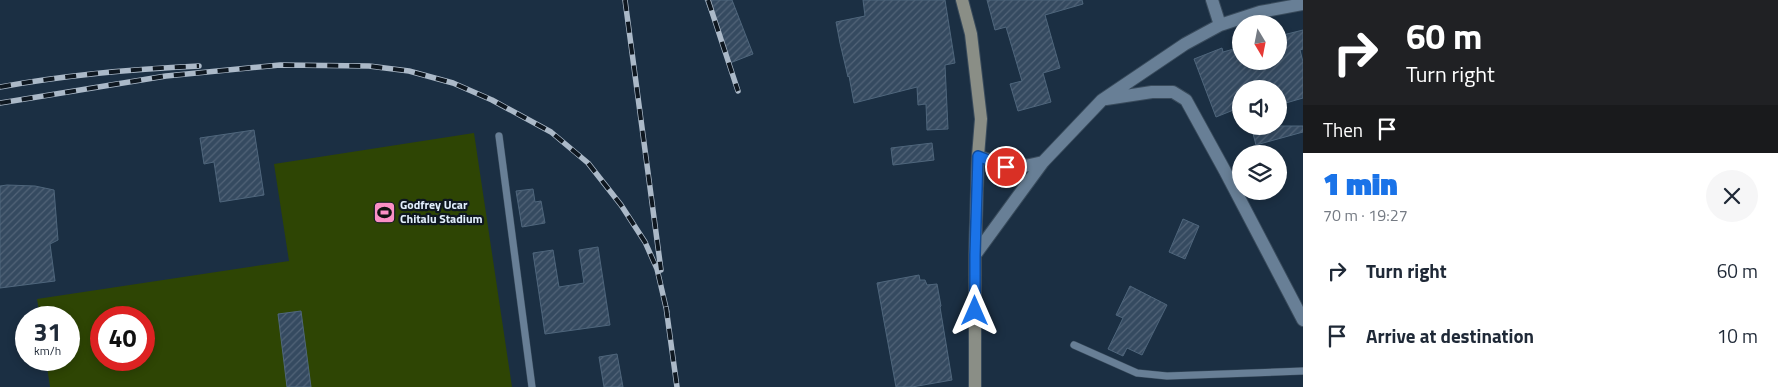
<!DOCTYPE html>
<html lang="en">
<head>
<meta charset="utf-8">
<style>
  :root { --surface:#fff; --page:#f6f6f7; --text:#1f2937; --muted:#747a83; --accent:#1a73e8 }
  body { margin:0; font-family:"Titillium Web",sans-serif; background:var(--page); color:var(--text); height:100vh; display:flex; flex-direction:column; font-size:19px; white-space:nowrap }
  * { box-sizing:border-box; margin:0 }
  p { font-size:16px; color:var(--muted) }
  .icon { flex:none; width:28px; height:28px; fill:none; stroke:currentColor; stroke-width:2; stroke-linecap:round; stroke-linejoin:round }
  .map { position:relative; flex:1; overflow:hidden }
  .sheet { display:flex; flex-direction:column; background:var(--surface); width:475px }
  .sheet>* { flex:none }
  .banner { background:#202124; color:#fff; overflow:hidden }
  .needle { width:32px; rotate:170deg }
  .tools { position:absolute; left:1232px; top:15px; display:grid; gap:10px }
  .tools a { display:grid; place-items:center; width:55px; height:55px; border-radius:50%; background:var(--surface); box-shadow:0 2px 8px #0003; font-size:25px }
  .speed { position:absolute; left:15px; top:306px; display:flex; gap:10px; font-size:25px; font-weight:700; text-align:center }
  .speed>* { display:grid; place-content:center; width:65px; height:65px; border-radius:50%; background:var(--surface); box-shadow:0 2px 8px #0003; line-height:1 }
  .speed small { font-size:12px; font-weight:400 }
  .speed .limit { border:8px solid #d22; background:#fff; color:#111 }
  .pin { position:absolute; display:grid; place-items:center; width:42px; height:42px; color:#fff; margin:-21px; border:2px solid #fff; border-radius:50%; box-shadow:0 1px 5px #0007 }
  .me { position:absolute; width:55px; margin:-28px; rotate:0deg; stroke-linejoin:round; filter:drop-shadow(0 0 4px #0008) }
  .turn { display:flex; align-items:center; gap:18px; height:105px; padding:0 20px; font-size:22px }
  .turn .icon { width:65px; height:65px; stroke-width:2.5 }
  .turn b { display:block; font-size:35px; line-height:42px }
  .then { display:flex; align-items:center; height:48px; padding:0 20px; background:#0003; gap:10px; font-size:19px }
  .round { display:grid; place-items:center; flex:none; width:52px; height:52px; border-radius:26px; background:var(--page) }
  .overview { display:flex; align-items:center; justify-content:space-between; height:85px; padding:0 20px }
  h1 { font-size:30px; font-weight:800; line-height:38px; color:var(--accent) }
  ul { padding:0; list-style:none }
  li { display:flex; align-items:center; gap:15px; height:65px; padding:0 20px }
  li div { flex:1 }
  li b { display:block; font-size:19px }
  li em { font-style:normal }
  main { display:flex; flex:1; min-height:0 }
  .map>svg:first-child { display:block }
  .grass { fill:#2e4504; fill-rule:evenodd }
  .building { fill:url(#building-hatch); stroke:#4f667c }
  .lines { fill:none; stroke-linecap:round; stroke-linejoin:round }
  .lane-casing { stroke:#394b5c; stroke-width:8 }
  .street-casing { stroke:#394b5c; stroke-width:14 }
  .secondary-casing { stroke:#394b5c; stroke-width:14 }
  .lane { stroke:#687f96; stroke-width:7 }
  .street { stroke:#687f96; stroke-width:12 }
  .secondary { stroke:#8a8e86; stroke-width:12 }
  .rail-casing { stroke:#abb9c8; stroke-width:5.5 }
  .rail { stroke:#0e1720; stroke-width:4; stroke-dasharray:11; stroke-linecap:butt }
  .route-casing { stroke:#114b97; stroke-width:12 }
  .route { stroke:#1a73e8; stroke-width:9 }
  .labels { text-anchor:middle; stroke-width:4.5; stroke-linejoin:round; paint-order:stroke }
  .poi-label { font-size:12px; font-weight:bold; fill:#e2effc; stroke:#0e1720; text-anchor:start }
</style>
</head>
<body>
<main>
<div class="map">
<svg width="1303" height="387" viewBox="0 0 1303 387">
  <defs>
    <pattern id="building-hatch" width="6" height="6" patternUnits="userSpaceOnUse" patternTransform="scale(1.25)"><rect width="6" height="6" fill="#354a60"/><path d="M-1 1l2-2M0 6l6-6M5 7l2-2" fill="none" stroke="#526478"/></pattern>
  </defs>
  <rect width="100%" height="100%" fill="#1b2f43"/>
  <path class="grass" d="M 474,133 L 512,387 L 50,387 L 46,360 L 69,360 L 69,318 L 40,317 L 37,299 L 289,261 L 274,164 ZM 101,318 L 144,318 L 144,360 L 101,360 Z"/>
  <path class="building" d="M 705,0 L 732,0 L 753,54 L 730,63 Z
    M 863,0 L 945,0 L 955,63 L 945,65 L 948,129 L 927,130 L 926,104 L 918,105 L 917,87 L 854,103 L 849,76 L 848,77 L 840,43 L 836,22 L 865,16 Z
    M 987,0 L 1082,0 L 1083,4 L 1045,15 L 1060,68 L 1043,73 L 1051,102 L 1018,111 L 1010,84 L 1022,81 L 1006,27 L 995,30 Z
    M 1303,30 L 1303,49 L 1300,50 L 1303,62 L 1303,98 L 1279,105 L 1279,89 L 1241,89 L 1241,107 L 1216,117 L 1194,59 L 1222,48 L 1223,52 L 1241,47 L 1241,61 L 1279,61 L 1279,36 Z
    M 1251,126 L 1303,126 L 1303,132 L 1256,145 Z
    M 254,130 L 264,195 L 220,202 L 214,162 L 204,164 L 200,138 Z
    M 932,143 L 934,160 L 893,165 L 891,148 Z
    M 7,185 L 35,186 L 54,190 L 58,240 L 50,244 L 55,281 L 0,288 L 0,186 Z
    M 533,189 L 535,202 L 541,201 L 545,223 L 522,227 L 516,191 Z
    M 1183,219 L 1199,226 L 1185,259 L 1169,252 Z
    M 598,247 L 610,325 L 545,334 L 533,253 L 553,250 L 559,287 L 584,283 L 579,250 Z
    M 919,275 L 920,280 L 925,280 L 927,285 L 937,284 L 941,306 L 940,307 L 952,380 L 912,387 L 896,387 L 877,283 Z
    M 1130,286 L 1167,305 L 1142,355 L 1127,348 L 1123,356 L 1108,349 L 1123,318 L 1116,315 Z
    M 301,311 L 311,387 L 287,387 L 278,314 Z
    M 617,354 L 623,387 L 604,387 L 599,357 Z"/>
  <g class="lines">
    <defs>
      <path id="lane" d="M 499,136 L 532,387
        M 1074,345 L 1137,373 L 1167,376 L 1303,371"/>
      <path id="street" d="M 1212,0 L 1220,25
        M 1106,99 L 1152,92 L 1173,92 L 1186,100 L 1225,171 L 1303,320
        M 978,156 C 1007,167 1012,170 1043,162
        M 975,255 L 1043,162 L 1102,100 L 1185,44 L 1220,25 L 1260,12 L 1303,4"/>
      <path id="secondary" d="M 962,0 L 971,34 L 981,119 L 978,156 L 975,255 L 975,387"/>
    </defs>
    <use href="#lane" class="lane-casing"/>
    <use href="#street" class="street-casing"/>
    <use href="#secondary" class="secondary-casing"/>
    <use href="#lane" class="lane"/>
    <use href="#street" class="street"/>
    <use href="#secondary" class="secondary"/>
    <defs>
      <path id="rail" d="M 625,0 L 661,270
        M 708,0 L 738,91
        M 0,87 C 66,75 132,69 199,66
        M 0,103 L 166,76 L 280,65 L 369,66 L 409,71 L 453,83 L 492,100 L 551,132 L 588,163 L 621,205 L 645,242 L 657,269 L 667,312
        M 666,307 L 677,387"/>
    </defs>
    <use href="#rail" class="rail-casing"/>
    <use href="#rail" class="rail"/>
  </g>
  <g class="lines">
    <defs>
      <path id="route" d="M 975,311 L 975,255 L 978,156 L 1006,167"/>
    </defs>
    <use href="#route" class="route-casing"/>
    <use href="#route" class="route"/>
  </g>
  <defs>
    <symbol id="stadium-square" viewBox="-11 -11 22 22"><rect x="-9" y="-9" width="18" height="18" rx="4" fill="#fb8fc5" stroke="#0e1720"/><path d="M0-5a6.5 5 0 1 0 0 10a6.5 5 0 1 0 0-10ZM-3.5-1.8h7v3.6h-7Z" fill="#111"/></symbol>
  </defs>
  <g fill-rule="evenodd">
    <use href="#stadium-square" x="372" y="200" width="25" height="25"/>
  </g>
  <g class="labels">
    <g class="poi-label">
      <text x="400" y="209">Godfrey Ucar<tspan x="400" dy="14">Chitalu Stadium</tspan></text>
    </g>
  </g>
</svg>
<div class="tools">
<a><svg class="needle" viewBox="-14 -14 28 28"><path d="M0-13l5 13h-10z" fill="#e53935"/><path d="M0 13l5-13h-10z" fill="#747a83"/></svg></a>
<a><svg class="icon" aria-label="sound" viewBox="0 0 24 24"><path d="M4 9h4l5-4v14l-5-4H4zM17 9q2 3 0 6"/></svg></a>
<a><svg class="icon" aria-label="layers" viewBox="0 0 24 24"><path d="M12 4l9 5-9 5-9-5zM3 14l9 5 9-5"/></svg></a>
</div>
<div class="speed"><div>31<small>km/h</small></div><div class="limit">40</div></div>
<div class="pin" style="left:1006px;top:167px;background:#d93025"><svg class="icon" aria-label="arrive" viewBox="0 0 24 24"><path d="M6 21V4h12l-3 4 3 4H6"/></svg></div>
<svg class="me" style="left:975px;top:311px" viewBox="-20 -20 40 40"><path d="M0-17L14 15 0 8-14 15z" fill="#1a73e8" stroke="#fff" stroke-width="4"/></svg>
</div>
<section class="sheet">
<div class="banner">
<div class="turn"><svg class="icon" aria-label="right" viewBox="0 0 24 24"><path d="M7 20v-9h11M14 6l5 5-5 5"/></svg><div><b>60 m</b>Turn right</div></div>
<div class="then">Then<svg class="icon" aria-label="arrive" viewBox="0 0 24 24"><path d="M6 21V4h12l-3 4 3 4H6"/></svg></div>
</div>
<div class="overview"><div><h1>1 min</h1><p>70 m · 19:27</p></div><a class="round"><svg class="icon" aria-label="close" viewBox="0 0 24 24"><path d="M6 6l12 12M18 6L6 18"/></svg></a></div>
<ul>
<li><svg class="icon" aria-label="right" viewBox="0 0 24 24"><path d="M7 20v-9h11M14 6l5 5-5 5"/></svg><div><b>Turn right</b></div><em>60 m</em></li>
<li><svg class="icon" aria-label="arrive" viewBox="0 0 24 24"><path d="M6 21V4h12l-3 4 3 4H6"/></svg><div><b>Arrive at destination</b></div><em>10 m</em></li>
</ul>
</section>
</main>
</body>
</html>
